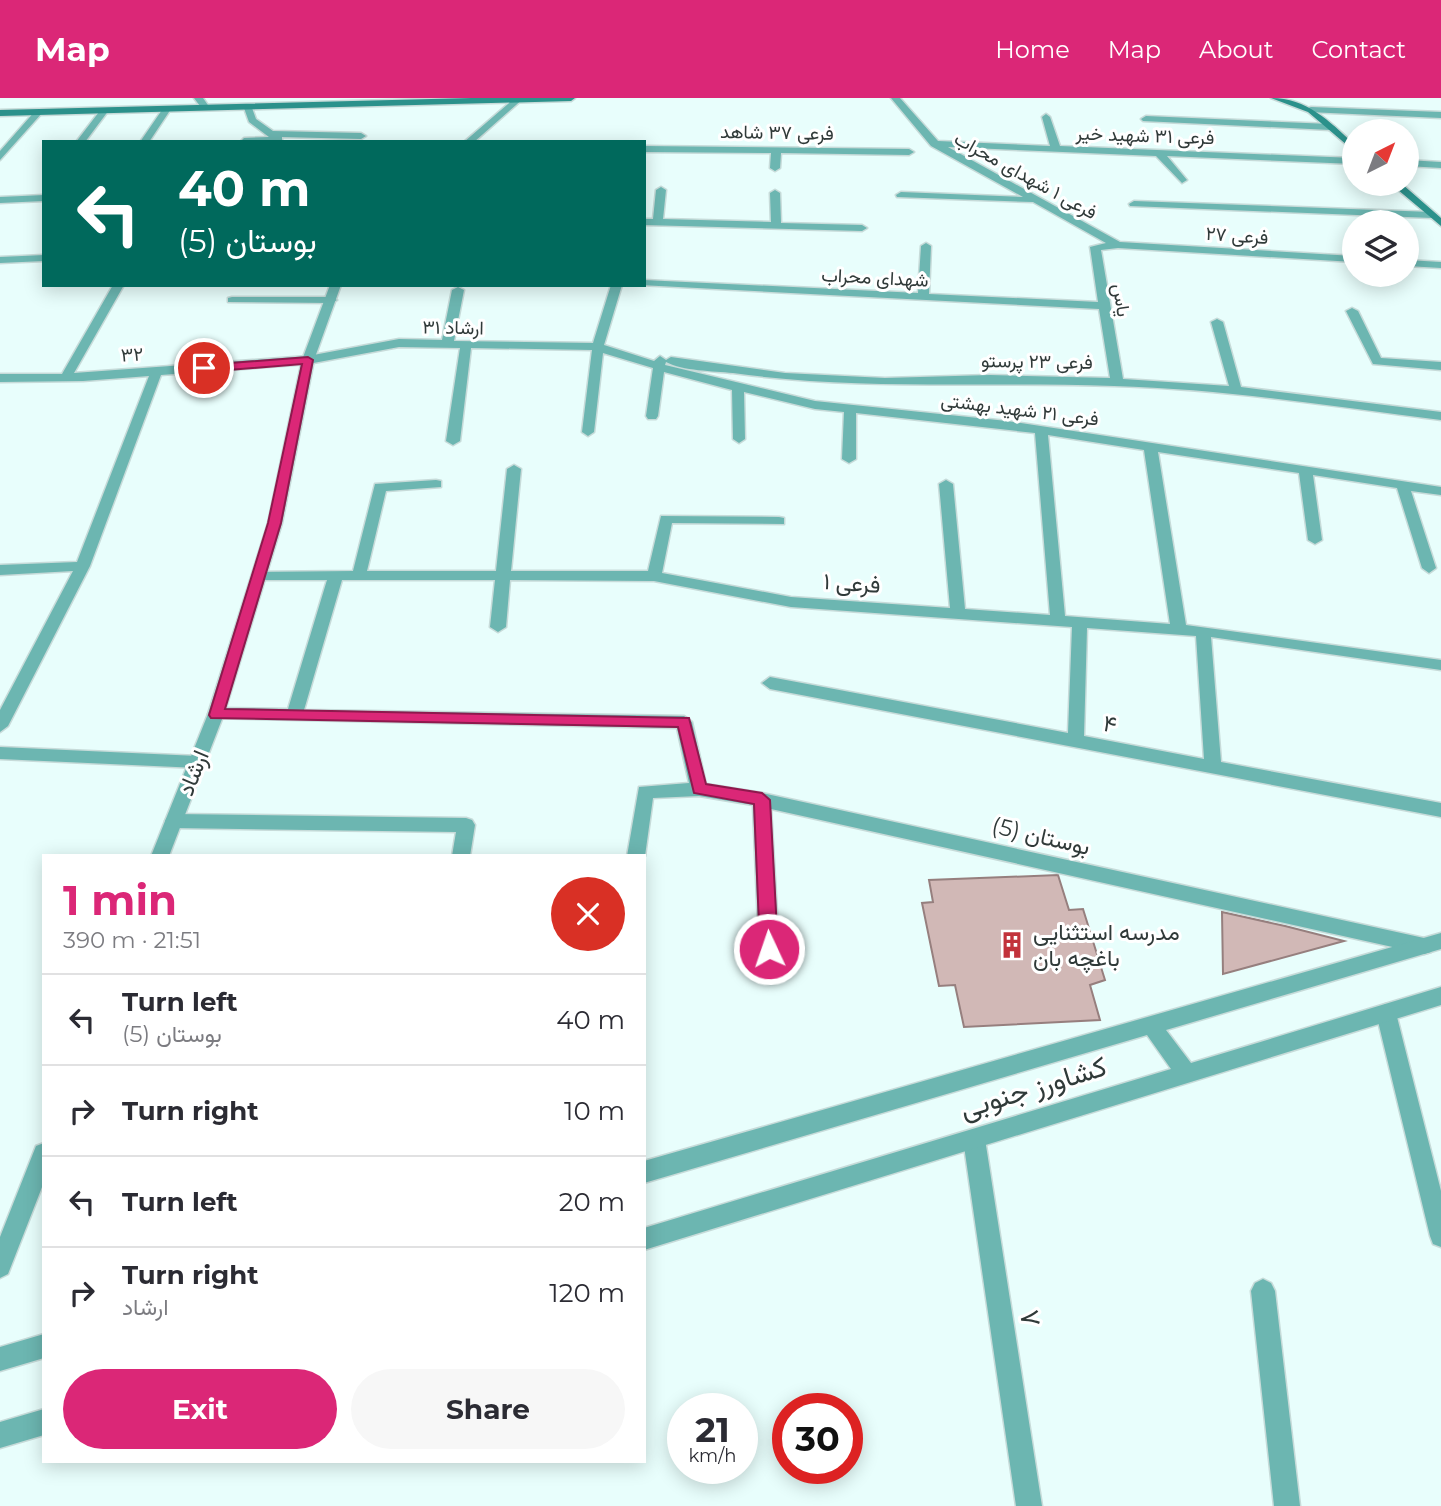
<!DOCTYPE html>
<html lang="en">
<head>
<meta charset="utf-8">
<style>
  :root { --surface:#fff; --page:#f7f7f7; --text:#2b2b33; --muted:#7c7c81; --line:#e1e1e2; --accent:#db2777 }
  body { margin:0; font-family:Montserrat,Vazirmatn,sans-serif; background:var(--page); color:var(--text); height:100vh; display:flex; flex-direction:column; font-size:26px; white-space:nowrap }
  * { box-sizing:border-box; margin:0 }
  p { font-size:23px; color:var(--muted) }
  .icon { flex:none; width:38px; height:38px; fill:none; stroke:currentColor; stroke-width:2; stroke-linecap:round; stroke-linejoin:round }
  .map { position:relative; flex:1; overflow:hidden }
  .side { position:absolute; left:42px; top:756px; width:604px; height:609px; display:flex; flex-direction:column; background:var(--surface); border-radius:0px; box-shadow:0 4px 18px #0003 }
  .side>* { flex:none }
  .hud { position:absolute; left:42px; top:42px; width:604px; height:147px; border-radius:0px; box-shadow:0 4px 18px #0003; background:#00695c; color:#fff; overflow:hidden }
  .needle { width:46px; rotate:42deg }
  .buttons { position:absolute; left:1342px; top:21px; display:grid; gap:14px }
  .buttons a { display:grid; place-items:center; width:77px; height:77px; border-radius:50%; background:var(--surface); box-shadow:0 4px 18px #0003; font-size:35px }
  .speed { position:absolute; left:667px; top:1295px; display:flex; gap:14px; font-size:35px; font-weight:700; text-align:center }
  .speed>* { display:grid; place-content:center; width:91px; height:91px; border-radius:50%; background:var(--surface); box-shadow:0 4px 18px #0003; line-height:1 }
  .speed small { font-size:18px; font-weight:400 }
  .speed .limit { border:10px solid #d22; background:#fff; color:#111 }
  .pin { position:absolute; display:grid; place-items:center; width:60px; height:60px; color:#fff; margin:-30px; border:4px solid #fff; border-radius:50%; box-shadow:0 2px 7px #0007 }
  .me { position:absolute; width:77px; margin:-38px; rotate:357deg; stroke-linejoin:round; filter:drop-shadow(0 0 5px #0008) }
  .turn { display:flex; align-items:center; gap:24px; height:147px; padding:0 21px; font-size:32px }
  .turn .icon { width:91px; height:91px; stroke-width:2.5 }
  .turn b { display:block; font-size:49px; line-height:60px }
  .round { display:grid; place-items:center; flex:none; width:74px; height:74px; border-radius:37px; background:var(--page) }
  .head { display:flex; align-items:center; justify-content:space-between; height:119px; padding:0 21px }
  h1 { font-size:42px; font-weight:700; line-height:52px; color:var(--accent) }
  .cta { display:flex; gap:14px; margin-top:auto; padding:14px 21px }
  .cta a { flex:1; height:80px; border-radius:42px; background:var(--accent); color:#fff; font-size:28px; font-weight:700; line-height:80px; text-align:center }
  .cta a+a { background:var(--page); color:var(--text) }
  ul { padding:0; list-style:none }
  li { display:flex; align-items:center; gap:21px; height:91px; padding:0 21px; border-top:2px solid var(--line) }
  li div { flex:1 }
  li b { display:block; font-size:26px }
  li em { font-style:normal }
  header { display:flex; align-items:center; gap:42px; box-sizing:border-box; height:98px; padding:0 35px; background:var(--accent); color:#fff }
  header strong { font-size:33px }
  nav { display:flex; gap:38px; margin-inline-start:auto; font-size:24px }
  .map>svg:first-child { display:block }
  .building { fill:#d1b8b6; stroke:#967f7e; stroke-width:2 }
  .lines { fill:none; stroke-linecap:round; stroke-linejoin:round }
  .minor-casing { stroke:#c7dbd9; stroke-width:3 }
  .tertiary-casing { stroke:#c7dbd9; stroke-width:3 }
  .secondary-casing { stroke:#c7dbd9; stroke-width:3 }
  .minor { fill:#6cb6b1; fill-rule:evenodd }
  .tertiary { fill:#6cb6b1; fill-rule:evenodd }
  .secondary { fill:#2b918b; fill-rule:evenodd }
  .route { fill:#db2777; stroke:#8e194d; stroke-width:2 }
  .labels { text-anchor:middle; stroke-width:6; stroke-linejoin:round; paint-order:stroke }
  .far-street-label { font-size:19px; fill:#303a39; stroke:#fff }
  .street-label { font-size:23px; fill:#303a39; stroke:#fff }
  .poi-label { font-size:23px; fill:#303a39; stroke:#fff; text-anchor:start }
  .near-street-label { font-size:28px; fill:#303a39; stroke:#fff }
</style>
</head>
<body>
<header>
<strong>Map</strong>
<nav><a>Home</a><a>Map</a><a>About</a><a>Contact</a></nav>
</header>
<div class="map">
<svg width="1441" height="1408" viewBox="0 0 1441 1408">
  <rect width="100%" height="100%" fill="#e8fefc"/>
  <path class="building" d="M 1058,777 L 1069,812 L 1083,811 L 1105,882 L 1090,887 L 1100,922 L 964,929 L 955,887 L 939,888 L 922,805 L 933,804 L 929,782 Z
    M 1222,814 L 1285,828 L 1344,843 L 1223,876 Z"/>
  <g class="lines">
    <defs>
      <path id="minor" d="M 194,0 L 203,0 L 210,10 L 203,12 Z
        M 891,0 L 900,0 L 938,43 L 1050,48 L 1042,19 L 1046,16 L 1050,19 L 1060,48 L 1354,60 L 1354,66 L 1167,58 L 1187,82 L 1182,85 L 1156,58 L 948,49 L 1120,144 L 1354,158 L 1354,164 L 1118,150 L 1101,152 L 1123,281 L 1229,288 L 1211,224 L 1217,221 L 1223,224 L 1241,289 L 1441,314 L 1441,322 C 1332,308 1224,291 1114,288 C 987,283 860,293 733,275 C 713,273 683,273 666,264 L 665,267 L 815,303 L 1007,323 L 1441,389 L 1441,397 L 1411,393 L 1436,470 L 1429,475 L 1422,470 L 1397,390 L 1313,377 L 1322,442 L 1315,446 L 1308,442 L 1299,375 L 1158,354 L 1186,527 L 1441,562 L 1441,572 L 1211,539 L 1221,664 L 1441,705 L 1441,719 L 770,591 L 762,585 L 770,579 L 1068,635 L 1072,529 L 791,509 L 654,483 L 510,482 L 506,529 L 498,534 L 490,529 L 495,482 L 342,482 L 304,612 L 684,618 L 692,624 L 706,686 L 762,695 L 1424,840 L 1431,842 L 1434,848 L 1431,854 L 1424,856 L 771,711 L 779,851 L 776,857 L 769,859 L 762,857 L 759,851 L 753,707 L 699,698 L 653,700 L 645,758 L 627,758 L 639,689 L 689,685 L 677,630 L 210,620 L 208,616 L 210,612 L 216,610 L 288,611 L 327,482 L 259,482 L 252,477 L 254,474 L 353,473 L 375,386 L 436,382 L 441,383 L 441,389 L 386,393 L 367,473 L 496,473 L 507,371 L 514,367 L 521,371 L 511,473 L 648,473 L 661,418 L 779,419 L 784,420 L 784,426 L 672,425 L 662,475 L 791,499 L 950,510 L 939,386 L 946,382 L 953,386 L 965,511 L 1050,517 L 1035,335 L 856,315 L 856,361 L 849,365 L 842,361 L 844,314 L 815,311 L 744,294 L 745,341 L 739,345 L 733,341 L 732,292 L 664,274 L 658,318 L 656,321 L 648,321 L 646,318 L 653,270 L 603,255 L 594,334 L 588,338 L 582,334 L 592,252 L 471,250 L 460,343 L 453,347 L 446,343 L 460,250 L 399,249 L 308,266 L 161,277 L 90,468 L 8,628 L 0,634 L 0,612 L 73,473 L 0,477 L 0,467 L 77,464 L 149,278 L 83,283 L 0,284 L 0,276 L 62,276 L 113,187 L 124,187 L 74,275 L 308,258 L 399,241 L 442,242 L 452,192 L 458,189 L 464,192 L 454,243 L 593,245 L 611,187 L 622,187 L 604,247 L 654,263 L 660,258 L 666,262 L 671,259 L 785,275 L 885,280 L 990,277 L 1110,280 L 1099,211 L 640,187 L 644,187 L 644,182 L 918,195 L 921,148 L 926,145 L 931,148 L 929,196 L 1098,204 L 1090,149 L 1106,145 L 1033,104 L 897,99 L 896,97 L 901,94 L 1023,99 L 931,48 ZM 1048,337 L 1144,352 L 1170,526 L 1065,518 ZM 1087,530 L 1196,538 L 1204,661 L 1084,638 Z
        M 248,7 L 252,10 L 256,21 L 273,33 L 361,35 L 366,38 L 361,41 L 282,39 L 282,44 L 240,44 L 244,40 L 269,39 L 249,24 L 244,10 Z
        M 164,9 L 171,11 L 149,44 L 140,44 Z
        M 1311,9 L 1441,14 L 1441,20 L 1308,14 L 1308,10 Z
        M 102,10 L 109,12 L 85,44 L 76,44 Z
        M 36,12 L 43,14 L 0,62 L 0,53 Z
        M 1146,18 L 1330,26 L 1335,29 L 1330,32 L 1143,23 L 1141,21 Z
        M 644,48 L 909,51 L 914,54 L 909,57 L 781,55 L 780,70 L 775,73 L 770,70 L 771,55 L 644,54 Z
        M 1407,62 L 1441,64 L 1441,70 L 1407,68 Z
        M 661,89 L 666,92 L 663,121 L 771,124 L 770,95 L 775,92 L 780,95 L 781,125 L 862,127 L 867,130 L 862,133 L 644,127 L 644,121 L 653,121 L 656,92 Z
        M 44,97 L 44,103 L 0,105 L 0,99 Z
        M 1134,103 L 1432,114 L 1437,117 L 1432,120 L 1130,108 L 1129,106 Z
        M 44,157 L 44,163 L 0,165 L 0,159 Z
        M 1407,162 L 1441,164 L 1441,170 L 1407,168 Z
        M 232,199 L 331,199 L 337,202 L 331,205 L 228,204 L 228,200 Z
        M 1352,210 L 1358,213 L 1381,260 L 1441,264 L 1441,272 L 1373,266 L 1346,213 Z
        M 0,649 L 198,658 L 204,660 L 207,664 L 204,668 L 198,670 L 0,661 Z
        M 174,716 L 466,720 L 472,722 L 475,727 L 470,758 L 452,758 L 456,734 L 174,730 L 168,728 L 165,723 L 168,718 Z
        M 1386,906 L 1393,909 L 1396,915 L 1441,1093 L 1441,1149 L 1433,1146 L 1430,1138 L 1376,915 L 1379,909 Z
        M 974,1031 L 982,1034 L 985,1041 L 1042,1408 L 1016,1408 L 963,1041 L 966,1034 Z
        M 1263,1181 L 1271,1185 L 1275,1193 L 1300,1408 L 1274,1408 L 1251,1193 L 1255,1185 Z"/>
      <path id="tertiary" d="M 515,0 L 524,0 L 474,44 L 464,44 Z
        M 330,187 L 341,187 L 314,262 L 282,425 L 224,616 L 169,758 L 151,758 L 208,616 L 268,425 L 302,262 Z
        M 1441,835 L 1441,851 L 1166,932 L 1191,965 L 1441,889 L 1441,907 L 644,1152 L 644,1130 L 1171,971 L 1147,937 L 644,1085 L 644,1063 Z
        M 44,1045 L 44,1084 L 8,1176 L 0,1180 L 0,1139 L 36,1048 Z
        M 44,1236 L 44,1260 L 0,1273 L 0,1249 Z
        M 44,1311 L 44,1337 L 0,1350 L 0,1324 Z"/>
      <path id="secondary" d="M 471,0 L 575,0 L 571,3 L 0,18 L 0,12 Z
        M 1271,0 C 1307,0 1329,23 1354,46 L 1354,53 L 1308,14 Z
        M 1391,86 L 1402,86 L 1441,120 L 1441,128 Z"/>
    </defs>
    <use href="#minor" class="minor-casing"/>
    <use href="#tertiary" class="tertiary-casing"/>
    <use href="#secondary" class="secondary-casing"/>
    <use href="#minor" class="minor"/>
    <use href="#tertiary" class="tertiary"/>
    <use href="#secondary" class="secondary"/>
  </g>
  <path class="route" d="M 308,259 L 313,262 L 281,425 L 225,611 L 689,620 L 706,686 L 762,695 L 770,702 L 778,851 L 775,856 L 769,859 L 763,856 L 760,851 L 754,706 L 694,695 L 678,629 L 211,620 L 209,617 L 268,425 L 302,266 L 204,274 L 198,270 L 204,267 Z"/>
  <defs>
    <symbol id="building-bare" viewBox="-9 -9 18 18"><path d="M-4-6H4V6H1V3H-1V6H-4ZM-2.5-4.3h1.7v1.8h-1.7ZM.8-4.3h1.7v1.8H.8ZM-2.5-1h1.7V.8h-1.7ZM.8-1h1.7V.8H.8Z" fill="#c2323b" stroke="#fff" stroke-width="2.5" paint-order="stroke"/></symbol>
  </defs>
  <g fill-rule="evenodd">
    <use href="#building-bare" x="993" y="828" width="38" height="38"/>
  </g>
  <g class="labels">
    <g class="far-street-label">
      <text transform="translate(777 34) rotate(1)" y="7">فرعی ۳۷ شاهد</text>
      <text transform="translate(1145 37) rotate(2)" y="7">فرعی ۳۱ شهید خیر</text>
      <text transform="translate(1026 77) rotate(29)" y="7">فرعی ۱ شهدای محراب</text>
      <text transform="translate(1237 137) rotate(4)" y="7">فرعی ۲۷</text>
      <text transform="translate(875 179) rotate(3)" y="7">شهدای محراب</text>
      <text transform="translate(1122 202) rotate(81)" y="7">یاس</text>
      <text transform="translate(453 229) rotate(1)" y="7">ارشاد ۳۱</text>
      <text transform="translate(132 256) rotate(-4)" y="7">۳۲</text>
      <text transform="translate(1037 263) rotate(1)" y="7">فرعی ۲۳ پرستو</text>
      <text transform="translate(1020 311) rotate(7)" y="7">فرعی ۲۱ شهید بهشتی</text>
    </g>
    <g class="street-label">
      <text transform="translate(852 485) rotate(4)" y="8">فرعی ۱</text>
      <text transform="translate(1110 626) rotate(11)" y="8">۴</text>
      <text transform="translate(193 675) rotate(-68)" y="8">ارشاد</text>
      <text transform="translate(1041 738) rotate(13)" y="8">بوستان (5)</text>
    </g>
    <g class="poi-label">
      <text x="1033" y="842">مدرسه استثنایی<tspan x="1033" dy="26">باغچه بان</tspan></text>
    </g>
    <g class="near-street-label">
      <text transform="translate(1033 989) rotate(-17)" y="10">کشاورز جنوبی</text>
      <text transform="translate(1031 1220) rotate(81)" y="10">۷</text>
    </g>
  </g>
</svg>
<div class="buttons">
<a><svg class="needle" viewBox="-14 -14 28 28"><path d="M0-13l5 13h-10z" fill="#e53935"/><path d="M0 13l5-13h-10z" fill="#7c7c81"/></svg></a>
<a><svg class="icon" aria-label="layers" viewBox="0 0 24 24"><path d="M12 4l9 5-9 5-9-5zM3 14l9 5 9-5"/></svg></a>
</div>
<div class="speed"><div>21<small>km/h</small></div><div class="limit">30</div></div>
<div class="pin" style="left:204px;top:270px;background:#d93025"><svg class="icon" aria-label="arrive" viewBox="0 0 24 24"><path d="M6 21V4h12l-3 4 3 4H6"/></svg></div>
<svg class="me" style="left:769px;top:851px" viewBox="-20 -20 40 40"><circle r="17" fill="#db2777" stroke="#fff" stroke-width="3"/><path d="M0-11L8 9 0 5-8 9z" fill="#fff"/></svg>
<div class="hud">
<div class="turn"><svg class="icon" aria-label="left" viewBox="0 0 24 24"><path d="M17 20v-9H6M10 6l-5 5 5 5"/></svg><div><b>40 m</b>بوستان (5)</div></div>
</div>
<section class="side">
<div class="head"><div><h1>1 min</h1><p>390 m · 21:51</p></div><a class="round" style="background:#d93025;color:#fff"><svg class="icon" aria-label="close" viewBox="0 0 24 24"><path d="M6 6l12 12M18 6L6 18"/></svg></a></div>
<ul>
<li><svg class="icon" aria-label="left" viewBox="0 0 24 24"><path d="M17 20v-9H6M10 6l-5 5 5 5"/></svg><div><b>Turn left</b><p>بوستان (5)</p></div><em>40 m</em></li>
<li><svg class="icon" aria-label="right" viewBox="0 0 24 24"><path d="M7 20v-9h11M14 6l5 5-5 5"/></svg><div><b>Turn right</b></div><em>10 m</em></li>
<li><svg class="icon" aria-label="left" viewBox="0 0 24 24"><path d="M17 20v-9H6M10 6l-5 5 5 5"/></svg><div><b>Turn left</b></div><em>20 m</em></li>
<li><svg class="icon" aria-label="right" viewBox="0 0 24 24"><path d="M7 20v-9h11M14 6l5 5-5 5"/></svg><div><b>Turn right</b><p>ارشاد</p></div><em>120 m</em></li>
</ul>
<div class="cta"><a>Exit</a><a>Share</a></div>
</section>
</div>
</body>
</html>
